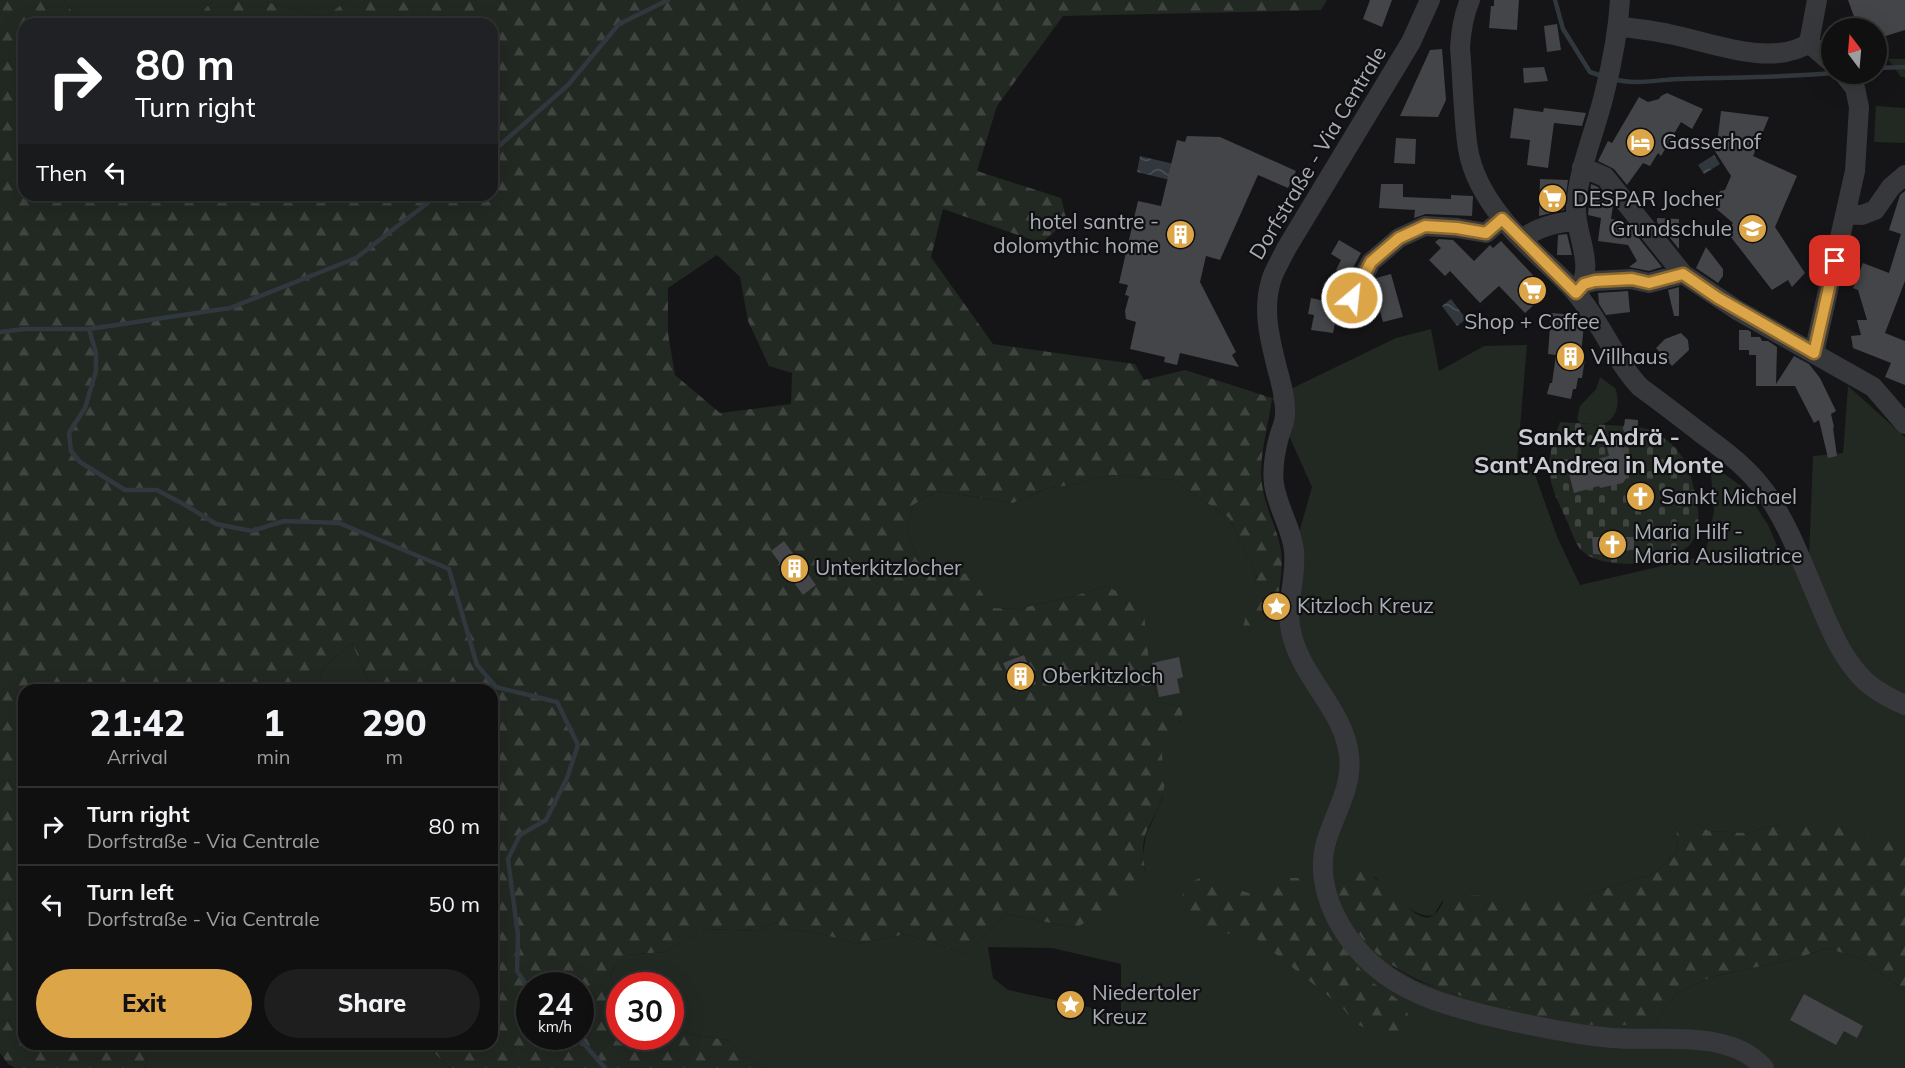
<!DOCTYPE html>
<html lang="en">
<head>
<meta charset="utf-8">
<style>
  :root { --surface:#101011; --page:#1e1e1f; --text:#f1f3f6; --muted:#9c9d9f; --line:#303031; --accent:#dca548 }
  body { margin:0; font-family:Mulish,sans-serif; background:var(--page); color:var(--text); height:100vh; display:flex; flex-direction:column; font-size:22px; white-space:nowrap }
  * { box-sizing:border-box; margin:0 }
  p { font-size:20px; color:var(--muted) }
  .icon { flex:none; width:33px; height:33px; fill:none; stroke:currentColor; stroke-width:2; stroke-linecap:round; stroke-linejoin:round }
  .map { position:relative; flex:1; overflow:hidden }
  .sheet { position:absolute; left:18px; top:684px; width:480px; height:366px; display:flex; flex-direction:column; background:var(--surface); border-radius:18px; box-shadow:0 6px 24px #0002,0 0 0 2px var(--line) }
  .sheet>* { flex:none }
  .guide { position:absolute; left:18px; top:18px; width:480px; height:183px; border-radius:18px; box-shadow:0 6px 24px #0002,0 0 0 2px var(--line); background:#202124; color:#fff; overflow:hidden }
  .needle { width:39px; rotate:344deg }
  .tools { position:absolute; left:1821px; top:18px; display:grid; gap:12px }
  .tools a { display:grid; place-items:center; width:66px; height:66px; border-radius:50%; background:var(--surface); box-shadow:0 6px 24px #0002,0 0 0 2px var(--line); font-size:30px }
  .speed { position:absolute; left:516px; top:972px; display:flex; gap:12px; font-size:30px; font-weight:700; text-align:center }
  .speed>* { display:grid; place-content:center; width:78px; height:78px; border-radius:50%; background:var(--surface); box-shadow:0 6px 24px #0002,0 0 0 2px var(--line); line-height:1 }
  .speed small { font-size:15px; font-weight:400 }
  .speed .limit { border:9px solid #d22; background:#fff; color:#111 }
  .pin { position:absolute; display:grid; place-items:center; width:51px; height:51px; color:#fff; margin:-26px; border-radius:12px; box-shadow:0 3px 9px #0006 }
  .me { position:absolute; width:66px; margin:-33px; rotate:28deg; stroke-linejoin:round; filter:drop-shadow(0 0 4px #0008) }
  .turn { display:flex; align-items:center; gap:21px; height:126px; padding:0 18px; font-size:27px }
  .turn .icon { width:78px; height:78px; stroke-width:2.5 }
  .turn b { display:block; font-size:42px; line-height:51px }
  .then { display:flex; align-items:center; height:57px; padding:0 18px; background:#0003; gap:12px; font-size:22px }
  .eta { display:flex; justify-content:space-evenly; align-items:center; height:102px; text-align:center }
  .eta b { font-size:36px; font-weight:800; line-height:42px }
  .action { display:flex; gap:12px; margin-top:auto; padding:12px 18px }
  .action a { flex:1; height:69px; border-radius:36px; background:var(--accent); color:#111; font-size:24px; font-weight:800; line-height:69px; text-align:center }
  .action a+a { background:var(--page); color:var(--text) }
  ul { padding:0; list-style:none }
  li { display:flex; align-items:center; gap:18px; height:78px; padding:0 18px; border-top:2px solid var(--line) }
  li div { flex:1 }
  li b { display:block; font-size:22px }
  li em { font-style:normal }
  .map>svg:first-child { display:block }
  .green { fill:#222822; fill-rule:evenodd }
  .forest { fill:url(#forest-firs); fill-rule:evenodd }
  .cemetery { fill:url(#cemetery-stones) }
  .water { fill:url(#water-waves) }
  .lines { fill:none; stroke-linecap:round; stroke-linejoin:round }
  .stream { stroke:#30383e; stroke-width:4.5 }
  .building { fill:#444549 }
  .minor { stroke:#37383b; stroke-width:20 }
  .route-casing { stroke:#8f6b2f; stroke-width:15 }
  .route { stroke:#dca548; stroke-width:10 }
  .labels { text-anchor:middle; stroke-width:4.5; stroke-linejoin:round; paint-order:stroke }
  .poi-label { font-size:21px; fill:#a9adb5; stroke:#101012; text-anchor:start }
  .street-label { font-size:21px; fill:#a9adb5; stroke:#101012 }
  .quarter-label { font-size:24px; font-weight:bold; fill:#c9ccd2; stroke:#101012 }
</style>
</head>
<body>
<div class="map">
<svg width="1905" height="1068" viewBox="0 0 1905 1068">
  <defs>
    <pattern id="forest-firs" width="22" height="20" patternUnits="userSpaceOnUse" patternTransform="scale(1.5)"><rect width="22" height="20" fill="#222822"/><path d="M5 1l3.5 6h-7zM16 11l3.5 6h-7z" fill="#3f4440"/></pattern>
    <pattern id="cemetery-stones" width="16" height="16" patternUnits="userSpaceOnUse" patternTransform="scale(1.5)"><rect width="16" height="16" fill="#222822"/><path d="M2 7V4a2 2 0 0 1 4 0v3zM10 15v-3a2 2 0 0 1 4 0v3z" fill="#3f4440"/></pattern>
    <pattern id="water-waves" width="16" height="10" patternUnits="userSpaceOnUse" patternTransform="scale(1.5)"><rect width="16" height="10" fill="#30383e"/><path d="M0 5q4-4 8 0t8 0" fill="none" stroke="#4b5258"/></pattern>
  </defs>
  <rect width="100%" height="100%" fill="#151517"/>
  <path class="green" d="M 64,0 L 213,0 L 193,22 L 80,24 Z
    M 266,0 L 347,0 L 326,17 L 266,2 Z
    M 1876,106 L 1905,108 L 1905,143 L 1874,142 Z
    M 1431,329 L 1439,371 L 1484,346 L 1527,345 L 1516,474 L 1534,472 L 1558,539 L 1580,585 L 1705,556 L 1714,511 L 1710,463 L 1745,489 L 1768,525 L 1785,564 L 1809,556 L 1813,456 L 1843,453 L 1848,386 L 1905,437 L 1905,846 L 1784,823 L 1747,833 L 1709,831 L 1697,824 L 1676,825 L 1678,852 L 1658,870 L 1650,875 L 1578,897 L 1442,901 L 1434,915 C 1415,921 1387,889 1374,876 L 1393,967 L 1418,981 L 1458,995 L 1653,1025 L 1677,993 L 1711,977 L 1798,958 L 1827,948 L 1864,960 L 1905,991 L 1905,1068 L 762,1068 L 727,1040 L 671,1031 L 670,986 L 620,986 L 619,1016 L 610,973 L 626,955 L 663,952 L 707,929 L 759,931 L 774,922 L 785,929 L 818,933 L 857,944 L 906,934 L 968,954 L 1006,914 L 1076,928 L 1146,871 L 1142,860 L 1146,835 L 1162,800 L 1165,775 L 1161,753 L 1165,738 L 1181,721 L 1181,707 L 1158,702 L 1149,662 L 1106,586 L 1071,597 L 1017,609 L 991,608 L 970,575 L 919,561 L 906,529 L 913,505 L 937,491 L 1013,503 L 1045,489 L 1076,484 L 1110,475 L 1173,480 L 1229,518 L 1257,575 L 1241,637 L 1277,610 L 1312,487 L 1272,398 L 1396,338 ZM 988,947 L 1052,948 L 1121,964 L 1121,1014 L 1008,990 L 993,978 Z
    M 1600,377 L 1615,388 C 1620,400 1618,418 1605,423 C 1598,426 1587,423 1580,423 L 1577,419 L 1580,406 L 1596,389 Z
    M 352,643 L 372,690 L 315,690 L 324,667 Z
    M 149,1044 L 425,1044 L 450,1068 L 144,1068 L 151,1050 Z"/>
  <path class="forest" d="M 0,0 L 64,0 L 80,24 L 24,24 L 24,195 L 492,195 L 492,24 L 152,24 L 193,22 L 213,0 L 266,0 L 266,2 L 326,17 L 347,0 L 1327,0 L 1321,10 L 1063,16 L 997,106 L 977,171 L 1061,198 L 1067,221 L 1041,243 L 943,209 L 931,257 L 993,344 L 1135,364 L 1144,380 L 1185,370 L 1272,398 C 1269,425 1258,457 1262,484 C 1265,507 1277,528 1281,550 C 1284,565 1278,595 1277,610 L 1240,638 L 1257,575 L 1229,518 L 1173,480 L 1110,475 L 1076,484 L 1045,489 L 1013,503 L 937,491 L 913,505 L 906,529 L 919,561 L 970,575 L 992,608 L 1017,609 L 1071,597 L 1106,586 L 1143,604 L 1149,662 L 1158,702 L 1181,707 C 1187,725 1168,730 1163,747 C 1160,757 1165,765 1165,775 C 1165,782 1164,791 1162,798 C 1159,811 1149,823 1145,836 C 1140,853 1146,866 1146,882 L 1140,889 L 1076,928 L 1006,914 L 968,954 L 906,934 L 857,944 L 818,933 L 785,929 L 774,922 L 759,931 L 707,929 L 663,952 L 626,955 L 610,973 L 619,1016 L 620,1036 L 670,1036 L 671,1031 L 727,1040 L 762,1068 L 450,1068 L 425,1044 L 492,1044 L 492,690 L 372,690 L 352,643 L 324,667 L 315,690 L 24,690 L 24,1044 L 149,1044 L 151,1050 L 144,1068 L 15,1068 L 8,1064 L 0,1053 ZM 717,255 L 740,277 L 748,321 L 769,366 L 792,373 L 791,404 L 720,413 L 675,375 L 668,333 L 668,288 ZM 530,986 L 580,986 L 580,1036 L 530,1036 Z
    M 1888,59 L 1905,59 L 1905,77 L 1901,77 Z
    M 1813,820 L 1905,846 L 1905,991 L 1864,960 L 1827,948 L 1798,958 L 1711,977 L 1677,993 L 1653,1025 C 1628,1024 1595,1027 1571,1023 C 1551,1021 1532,1014 1513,1009 C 1450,994 1382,978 1347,917 C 1340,905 1332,893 1343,880 C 1372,845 1411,933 1434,915 C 1440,911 1442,901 1447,896 L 1454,895 L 1578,897 L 1650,875 L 1658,870 L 1678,852 L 1676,825 L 1683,822 L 1697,824 L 1709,831 L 1747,833 L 1784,823 Z
    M 1200,878 L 1249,893 L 1263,890 L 1287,878 L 1299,878 C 1306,893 1311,912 1322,924 C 1325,927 1330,928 1333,931 C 1348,946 1355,968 1372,982 C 1383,991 1402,998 1407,1012 C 1412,1024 1402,1037 1391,1041 L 1355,1023 L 1342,1007 L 1253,936 L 1221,933 L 1202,934 L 1192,928 L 1184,915 L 1177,908 L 1187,884 Z"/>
  <path class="cemetery" d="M 1625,419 L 1638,420 L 1638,427 C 1664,432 1684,451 1691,477 C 1696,497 1705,525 1691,543 C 1673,566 1602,572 1581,550 C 1575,543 1571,530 1567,521 C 1546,476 1543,469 1560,422 L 1624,426 Z"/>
  <path class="water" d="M 1714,155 L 1720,164 L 1704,174 L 1698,165 Z
    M 1140,156 L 1178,165 L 1174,181 L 1137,172 Z
    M 1451,299 L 1466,319 L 1457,326 L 1442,306 Z"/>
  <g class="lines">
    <path class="stream" d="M 1555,0 L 1563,29 L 1590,72 L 1602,76
      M 1876,68 L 1905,67
      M 1613,79 C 1634,85 1656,80 1678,79 C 1729,77 1780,78 1832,73
      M 492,152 L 568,85 L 619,24 L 668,0
      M 89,329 L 96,353 L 96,371 L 85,408 L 69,433 L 71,451 L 80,462 L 125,490 L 157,490 L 187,506 L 216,524 L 252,531 L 284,521 L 339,523 L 449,569 L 477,665 L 496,687 L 557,702 L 578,745 L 567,778 L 546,820 L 520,835 L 508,859 L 518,935 L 517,971 L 530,990
      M 0,332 L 24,329 L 89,329 L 230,308 L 356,258 L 438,195
      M 577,1036 L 605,1068"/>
  </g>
  <path class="building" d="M 1370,0 L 1392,0 L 1382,27 L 1363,19 Z
    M 1494,0 L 1519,0 L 1517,30 L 1489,28 L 1491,6 L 1494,6 Z
    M 1848,0 L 1905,0 L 1905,30 L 1876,39 L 1876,28 L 1858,28 Z
    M 1557,24 L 1561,50 L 1547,52 L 1544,26 Z
    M 1442,49 L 1446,100 L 1438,117 L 1400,116 L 1430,50 Z
    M 1544,67 L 1548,81 L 1524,83 L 1523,68 Z
    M 1667,93 L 1703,109 L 1692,129 L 1681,122 L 1661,156 L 1658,153 L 1650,166 L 1643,163 L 1627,185 L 1614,169 L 1598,161 L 1608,141 L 1612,143 L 1639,97 L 1648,102 L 1659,99 L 1661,96 Z
    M 1514,108 L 1543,112 L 1544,108 L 1586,113 L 1582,126 L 1554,123 L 1548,168 L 1527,165 L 1530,140 L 1510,138 Z
    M 1721,111 L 1769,117 L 1753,156 L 1797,176 L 1775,227 L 1805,273 L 1792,287 L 1788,280 L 1772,290 L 1727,232 L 1733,223 L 1713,206 L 1720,191 L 1725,190 L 1731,176 L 1711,145 L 1718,136 Z
    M 1187,136 L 1220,137 L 1296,171 L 1288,188 L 1258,175 L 1220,260 L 1206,256 L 1200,282 L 1236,352 L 1232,355 L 1239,367 L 1180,353 L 1177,365 L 1164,362 L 1165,357 L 1130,349 L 1136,322 L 1126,319 L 1125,311 L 1129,296 L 1125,295 L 1128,285 L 1119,283 L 1138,201 L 1161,206 L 1177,140 L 1185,142 Z
    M 1396,138 L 1416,139 L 1415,164 L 1394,163 Z
    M 1540,179 L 1568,180 L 1564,210 L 1539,216 Z
    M 1381,184 L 1403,184 L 1403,197 L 1451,199 L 1451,195 L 1473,196 L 1472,216 L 1426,214 L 1414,218 L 1415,210 L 1379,208 Z
    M 1591,184 L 1598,187 L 1613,206 L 1611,219 L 1625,221 L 1662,267 L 1649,271 L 1629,267 L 1637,261 L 1628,245 L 1598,241 L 1601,218 L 1588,215 Z
    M 1905,191 L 1905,281 L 1885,333 L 1905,341 L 1905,385 L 1885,377 L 1891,363 L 1853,348 L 1851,336 L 1861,335 L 1857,320 L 1867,320 L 1858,290 L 1853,288 L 1863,263 L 1889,273 L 1901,234 L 1889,230 L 1900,195 Z
    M 1657,218 L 1679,219 L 1679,249 L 1657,222 Z
    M 1567,234 L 1572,255 L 1557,255 L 1558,235 Z
    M 1439,239 L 1453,240 L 1474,261 L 1490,245 L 1493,248 L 1501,241 L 1546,289 L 1546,294 L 1525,313 L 1499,286 L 1480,303 L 1450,271 L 1445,276 L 1429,260 L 1441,248 L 1435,242 Z
    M 1339,240 L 1361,253 L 1348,277 L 1336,270 L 1341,260 L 1331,254 Z
    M 1706,247 L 1723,269 L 1723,276 L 1718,283 L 1696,268 Z
    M 1391,274 L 1403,317 L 1383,322 L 1373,284 L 1376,278 Z
    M 1679,287 L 1679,316 L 1674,316 L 1668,290 Z
    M 1628,291 L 1630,312 L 1606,315 L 1599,304 L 1598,293 Z
    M 1311,298 L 1334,303 L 1336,318 L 1333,333 L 1311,330 L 1314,315 L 1308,314 Z
    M 1551,313 L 1577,315 L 1584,324 L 1581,355 L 1585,355 L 1585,359 L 1582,378 L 1578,378 L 1576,389 L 1573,389 L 1571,399 L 1547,394 L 1550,383 L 1552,383 L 1556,355 L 1548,354 Z
    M 1739,330 L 1748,330 L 1751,332 L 1751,337 L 1760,337 L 1762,341 L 1768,341 L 1777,347 L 1776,384 L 1794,356 L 1809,364 L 1820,378 L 1836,411 L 1831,414 L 1834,427 L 1833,428 L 1837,456 L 1828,458 L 1819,420 L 1814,423 L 1795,386 L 1756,386 L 1756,355 L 1749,355 L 1749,350 L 1739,350 Z
    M 1681,333 L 1688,340 L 1689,350 L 1672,366 L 1656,348 L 1665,339 Z
    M 1625,419 L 1638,420 L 1637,433 L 1624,432 Z
    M 1621,439 L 1625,459 L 1629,461 L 1631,471 L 1623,483 L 1600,488 L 1599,486 L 1574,493 L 1567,466 L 1609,456 L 1606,443 Z
    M 1694,490 L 1696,503 L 1678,507 L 1676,493 Z
    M 1607,532 L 1617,532 L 1624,537 L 1634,537 L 1634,550 L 1624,550 L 1618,556 L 1593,554 L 1592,537 L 1601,537 Z
    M 784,541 L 816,585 L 803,595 L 771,551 Z
    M 1024,655 L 1036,684 L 1016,692 L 1003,663 Z
    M 1179,657 L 1183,677 L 1177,679 L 1180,693 L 1159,697 L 1152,663 Z
    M 1804,994 L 1863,1026 L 1857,1038 L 1844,1031 L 1836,1045 L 1790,1020 Z"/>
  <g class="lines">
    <path class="minor" d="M 1430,0 L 1411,42 L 1286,249 C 1281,260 1274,270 1271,281 C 1262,311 1270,339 1277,368 C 1281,383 1286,399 1285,415 C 1285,422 1281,430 1279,437 C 1275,452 1272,469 1274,484 C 1277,507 1292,528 1294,551 C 1297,581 1283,607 1293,639 C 1305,681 1344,711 1349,755 C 1353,785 1336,811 1327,839 C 1311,891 1345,946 1387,976 C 1417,997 1450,1006 1485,1015 C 1527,1025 1569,1034 1612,1038 C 1659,1042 1730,1028 1764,1068
      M 1470,0 C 1463,16 1461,31 1460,48 C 1463,81 1463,116 1468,149 C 1472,173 1486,198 1502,218 C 1523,245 1553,267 1576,293 C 1601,322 1614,359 1640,387 C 1662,403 1684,420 1706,437 C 1728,453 1750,470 1766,493 C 1788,524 1801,560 1816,595 C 1829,626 1841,658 1866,682 C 1878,692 1891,699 1905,705
      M 1618,26 C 1635,29 1652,30 1669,34 C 1710,42 1771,68 1809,43 L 1817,0
      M 1809,43 L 1832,63
      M 1582,167 L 1605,177 L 1683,274 L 1737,310 L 1873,387 L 1905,424
      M 1846,214 L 1862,215 L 1875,210 L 1891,187 L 1905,175
      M 1522,239 C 1539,226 1557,222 1577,221
      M 1583,284 L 1595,281 L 1631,279 L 1649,283 L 1683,274
      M 1576,293 C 1598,267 1574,235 1576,205 C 1579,167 1595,132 1604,95 C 1612,64 1618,32 1620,0
      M 1352,298 L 1371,262 L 1399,238 L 1425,226 L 1457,228 L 1486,233 L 1502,219
      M 1814,353 L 1855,171 L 1859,107 L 1855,88 L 1844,74"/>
  </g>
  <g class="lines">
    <defs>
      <path id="route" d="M 1352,298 L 1371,262 L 1399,238 L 1425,226 L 1457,228 L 1486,233 L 1502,219 L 1576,293 L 1584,284 L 1595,281 L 1632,279 L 1649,283 L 1683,274 L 1718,298 L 1814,353 L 1835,261"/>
    </defs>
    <use href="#route" class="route-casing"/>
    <use href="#route" class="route"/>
  </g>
  <defs>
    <symbol id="hotel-disc" viewBox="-11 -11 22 22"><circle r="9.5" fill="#dca548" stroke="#101012"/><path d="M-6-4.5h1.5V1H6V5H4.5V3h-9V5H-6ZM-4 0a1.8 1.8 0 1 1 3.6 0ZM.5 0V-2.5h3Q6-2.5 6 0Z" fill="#fff"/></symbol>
    <symbol id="supermarket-disc" viewBox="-11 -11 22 22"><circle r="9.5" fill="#dca548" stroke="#101012"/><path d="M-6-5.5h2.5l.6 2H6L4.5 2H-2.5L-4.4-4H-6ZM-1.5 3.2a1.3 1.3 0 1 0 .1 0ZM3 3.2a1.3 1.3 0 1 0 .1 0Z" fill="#fff"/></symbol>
    <symbol id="school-disc" viewBox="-11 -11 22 22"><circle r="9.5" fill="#dca548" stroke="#101012"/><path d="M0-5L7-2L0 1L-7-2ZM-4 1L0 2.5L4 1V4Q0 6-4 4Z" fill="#fff"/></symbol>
    <symbol id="building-disc" viewBox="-11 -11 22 22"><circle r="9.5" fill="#dca548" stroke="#101012"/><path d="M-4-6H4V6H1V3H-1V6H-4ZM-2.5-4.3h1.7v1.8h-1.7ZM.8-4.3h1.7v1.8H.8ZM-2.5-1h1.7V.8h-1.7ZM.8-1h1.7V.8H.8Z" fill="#fff"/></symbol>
    <symbol id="church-disc" viewBox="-11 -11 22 22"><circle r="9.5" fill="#dca548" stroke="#101012"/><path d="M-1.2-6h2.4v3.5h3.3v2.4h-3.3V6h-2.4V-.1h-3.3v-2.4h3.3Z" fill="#fff"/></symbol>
    <symbol id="sight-disc" viewBox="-11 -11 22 22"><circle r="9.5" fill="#dca548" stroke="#101012"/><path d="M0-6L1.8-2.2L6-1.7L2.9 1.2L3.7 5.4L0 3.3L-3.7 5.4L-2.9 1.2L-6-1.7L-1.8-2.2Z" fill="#fff"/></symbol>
  </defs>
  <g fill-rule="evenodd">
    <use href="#hotel-disc" x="1624" y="126" width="33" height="33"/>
    <use href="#supermarket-disc" x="1536" y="182" width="33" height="33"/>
    <use href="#school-disc" x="1736" y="212" width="33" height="33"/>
    <use href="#building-disc" x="1164" y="218" width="33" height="33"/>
    <use href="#supermarket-disc" x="1516" y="274" width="33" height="33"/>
    <use href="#building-disc" x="1554" y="340" width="33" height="33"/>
    <use href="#church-disc" x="1624" y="480" width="33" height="33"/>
    <use href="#church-disc" x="1596" y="528" width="33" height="33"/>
    <use href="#building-disc" x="778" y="552" width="33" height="33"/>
    <use href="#sight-disc" x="1260" y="590" width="33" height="33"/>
    <use href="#building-disc" x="1004" y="660" width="33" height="33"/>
    <use href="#sight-disc" x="1054" y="988" width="33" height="33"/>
  </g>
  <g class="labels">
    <g class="poi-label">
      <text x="1662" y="149">Gasserhof</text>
      <text x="1573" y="206">DESPAR Jocher</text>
      <text x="1159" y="229" text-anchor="end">hotel santre -<tspan x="1159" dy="24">dolomythic home</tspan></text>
      <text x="1732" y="236" text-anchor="end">Grundschule</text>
      <text x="1532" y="329" text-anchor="middle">Shop + Coffee</text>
      <text x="1591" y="364">Villhaus</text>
      <text x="1661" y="504">Sankt Michael</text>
      <text x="1634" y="539">Maria Hilf -<tspan x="1634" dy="24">Maria Ausiliatrice</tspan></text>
      <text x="815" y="575">Unterkitzlocher</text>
      <text x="1297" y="613">Kitzloch Kreuz</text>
      <text x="1042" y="683">Oberkitzloch</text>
      <text x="1092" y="1000">Niedertoler<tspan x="1092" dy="24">Kreuz</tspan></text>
    </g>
    <g class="street-label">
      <text transform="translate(1318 153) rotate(-59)" y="7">Dorfstraße - Via Centrale</text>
    </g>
    <g class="quarter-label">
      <text x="1599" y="445">Sankt Andrä -<tspan x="1599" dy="28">Sant'Andrea in Monte</tspan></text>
    </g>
  </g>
</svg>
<div class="tools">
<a><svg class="needle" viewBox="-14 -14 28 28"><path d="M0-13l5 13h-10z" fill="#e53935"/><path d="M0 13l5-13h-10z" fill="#9c9d9f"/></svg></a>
</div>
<div class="speed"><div>24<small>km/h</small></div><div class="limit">30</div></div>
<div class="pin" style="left:1835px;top:261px;background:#d93025"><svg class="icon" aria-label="arrive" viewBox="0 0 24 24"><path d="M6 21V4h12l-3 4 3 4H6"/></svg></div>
<svg class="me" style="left:1352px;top:298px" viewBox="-20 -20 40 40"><circle r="17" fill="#dca548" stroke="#fff" stroke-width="3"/><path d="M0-11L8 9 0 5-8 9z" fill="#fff"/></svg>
<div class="guide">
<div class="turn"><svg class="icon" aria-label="right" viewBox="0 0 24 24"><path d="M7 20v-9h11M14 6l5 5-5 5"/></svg><div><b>80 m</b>Turn right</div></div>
<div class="then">Then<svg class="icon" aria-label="left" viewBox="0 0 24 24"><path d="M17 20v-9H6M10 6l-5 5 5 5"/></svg></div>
</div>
<section class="sheet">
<div class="eta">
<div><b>21:42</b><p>Arrival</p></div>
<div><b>1</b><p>min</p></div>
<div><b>290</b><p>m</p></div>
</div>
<ul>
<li><svg class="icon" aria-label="right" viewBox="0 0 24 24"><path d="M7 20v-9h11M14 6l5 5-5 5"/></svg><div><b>Turn right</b><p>Dorfstraße - Via Centrale</p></div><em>80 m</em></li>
<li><svg class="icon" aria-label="left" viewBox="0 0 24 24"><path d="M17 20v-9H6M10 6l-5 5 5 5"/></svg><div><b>Turn left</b><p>Dorfstraße - Via Centrale</p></div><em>50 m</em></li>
</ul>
<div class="action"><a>Exit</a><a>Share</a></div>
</section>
</div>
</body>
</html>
